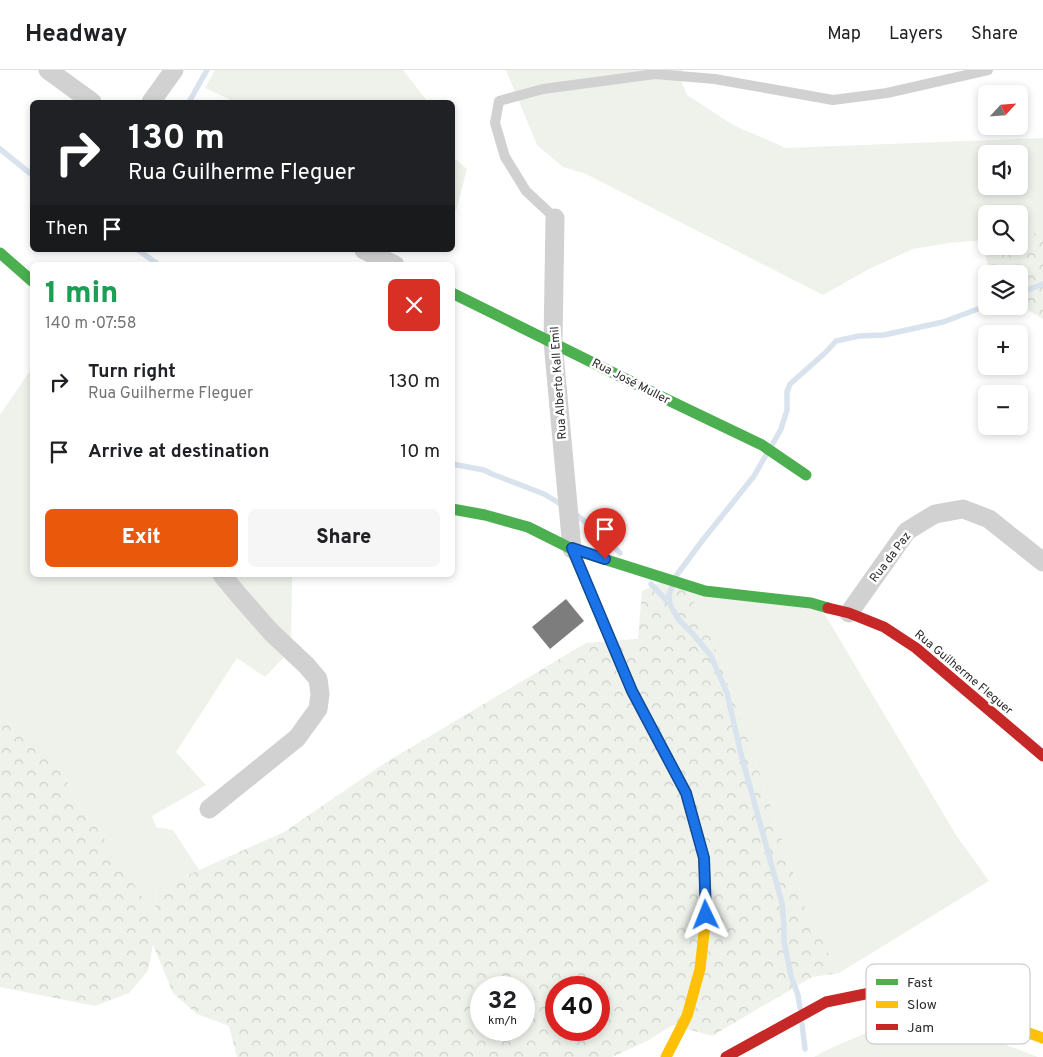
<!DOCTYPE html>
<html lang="en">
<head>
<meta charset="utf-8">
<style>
  :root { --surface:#fff; --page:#f6f6f6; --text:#202124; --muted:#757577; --line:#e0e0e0; --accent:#ea580c }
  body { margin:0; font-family:Overpass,sans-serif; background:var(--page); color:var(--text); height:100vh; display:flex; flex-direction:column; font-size:19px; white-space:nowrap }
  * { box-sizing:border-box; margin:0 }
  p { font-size:16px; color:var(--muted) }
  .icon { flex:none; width:28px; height:28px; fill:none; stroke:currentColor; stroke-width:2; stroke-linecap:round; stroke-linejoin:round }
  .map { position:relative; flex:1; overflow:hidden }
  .panel { position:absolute; left:30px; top:192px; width:425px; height:315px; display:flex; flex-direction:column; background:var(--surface); border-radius:8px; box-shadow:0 2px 8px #0003 }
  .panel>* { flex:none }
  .hud { position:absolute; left:30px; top:30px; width:425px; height:152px; border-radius:8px; box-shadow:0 2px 8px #0003; background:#202124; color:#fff; overflow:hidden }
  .needle { width:32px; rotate:64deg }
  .tools { position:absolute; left:978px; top:15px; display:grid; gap:10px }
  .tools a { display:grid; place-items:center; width:50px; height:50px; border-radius:8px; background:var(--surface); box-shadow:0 2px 8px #0003; font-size:25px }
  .speed { position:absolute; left:470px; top:906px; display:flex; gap:10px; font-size:25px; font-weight:700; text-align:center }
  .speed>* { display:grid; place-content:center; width:65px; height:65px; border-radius:50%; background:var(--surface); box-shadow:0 2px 8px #0003; line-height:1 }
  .speed small { font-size:12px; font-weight:400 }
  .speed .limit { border:8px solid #d22; background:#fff; color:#111 }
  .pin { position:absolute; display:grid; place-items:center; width:42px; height:42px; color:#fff; margin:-51px -21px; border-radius:50% 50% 50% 0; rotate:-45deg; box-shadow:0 0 5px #0007 }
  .pin .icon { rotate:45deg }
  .me { position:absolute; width:55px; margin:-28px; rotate:358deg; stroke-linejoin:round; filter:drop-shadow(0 0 4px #0008) }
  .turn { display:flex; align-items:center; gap:18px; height:105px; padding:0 15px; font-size:22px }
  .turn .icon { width:65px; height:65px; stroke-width:2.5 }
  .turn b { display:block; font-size:35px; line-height:42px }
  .then { display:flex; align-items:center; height:48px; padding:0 15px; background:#0003; gap:10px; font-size:19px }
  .round { display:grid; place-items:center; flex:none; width:52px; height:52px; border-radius:8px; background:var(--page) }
  .summary { display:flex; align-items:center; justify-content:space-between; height:85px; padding:0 15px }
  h1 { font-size:30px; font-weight:800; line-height:38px; color:#1e9e55 }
  .action { display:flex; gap:10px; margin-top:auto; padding:10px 15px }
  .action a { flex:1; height:58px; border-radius:8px; background:var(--accent); color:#fff; font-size:20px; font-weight:800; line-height:58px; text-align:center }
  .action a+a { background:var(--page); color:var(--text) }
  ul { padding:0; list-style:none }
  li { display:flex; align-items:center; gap:15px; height:70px; padding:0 15px }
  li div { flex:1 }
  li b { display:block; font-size:19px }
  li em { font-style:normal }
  header { display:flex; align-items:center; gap:30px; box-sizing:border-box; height:70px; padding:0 25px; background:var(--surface); border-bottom:1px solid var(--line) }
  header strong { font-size:24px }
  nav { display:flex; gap:28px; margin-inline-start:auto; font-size:18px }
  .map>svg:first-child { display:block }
  .grass { fill:#eef2eb; fill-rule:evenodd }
  .forest { fill:url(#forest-crowns); fill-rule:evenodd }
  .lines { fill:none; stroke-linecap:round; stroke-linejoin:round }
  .stream { stroke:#d9e3ee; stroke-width:5.5 }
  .building { fill:#7d7d7d }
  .lane { stroke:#d1d1d1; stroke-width:10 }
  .street { stroke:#d1d1d1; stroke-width:19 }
  .fast { stroke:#4caf50; stroke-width:11 }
  .slow { stroke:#ffc107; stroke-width:11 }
  .jam { stroke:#c62828; stroke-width:11 }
  .route-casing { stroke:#114b97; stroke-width:12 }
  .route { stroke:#1a73e8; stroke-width:9 }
  .labels { text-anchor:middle; stroke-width:5; stroke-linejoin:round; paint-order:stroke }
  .street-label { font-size:12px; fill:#2c2c2c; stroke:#fff }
  .key { fill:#fff; stroke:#c0c0c0; stroke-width:1 }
  .key-label { font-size:14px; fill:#2c2c2c }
</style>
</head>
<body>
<header>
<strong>Headway</strong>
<nav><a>Map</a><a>Layers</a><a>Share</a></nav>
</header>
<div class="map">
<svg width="1043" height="987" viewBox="0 0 1043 987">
  <defs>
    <pattern id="forest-crowns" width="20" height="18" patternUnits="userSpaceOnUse" patternTransform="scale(1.25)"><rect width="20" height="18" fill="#eef2eb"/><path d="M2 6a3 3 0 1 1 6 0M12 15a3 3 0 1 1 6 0" fill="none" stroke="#ccd0ca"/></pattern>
  </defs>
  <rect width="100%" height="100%" fill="#fff"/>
  <path class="grass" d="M 215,0 L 403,0 L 428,32 L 235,32 L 205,18 Z
    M 506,0 L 683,0 L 679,6 L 687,25 L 733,55 L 786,78 L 1043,68 L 1043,162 L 1019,166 L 1019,144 L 986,144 L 986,170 L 949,173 L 913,179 L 869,199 L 823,225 L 586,104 L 563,97 L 537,75 ZM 986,84 L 1019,84 L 1019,116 L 986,116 Z
    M 453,87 L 467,99 L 456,141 L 453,139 Z
    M 32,298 L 32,505 L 293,505 L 292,508 L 291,580 L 265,607 L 237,588 L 176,682 L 206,715 L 152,746 L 156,757 L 173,760 L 199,800 L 157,819 L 155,848 L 41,672 L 0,646 L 0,345 Z
    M 684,512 L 821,538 L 956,765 L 989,811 L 839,903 L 805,838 L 762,710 L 714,575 Z
    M 905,949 C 951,950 995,971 1038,987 L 814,987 C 826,980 838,975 850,970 C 868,962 886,954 905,949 Z"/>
  <path class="forest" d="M 1043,162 L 1043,249 L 1019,235 L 1019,204 L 990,204 L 982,171 L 986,170 L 986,176 L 1019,176 L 1019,166 Z
    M 667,509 L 684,512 L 714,575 L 762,710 L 805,838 L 839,903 L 812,907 L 712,966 L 673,955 L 647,971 L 612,987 L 237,987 L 229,956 L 197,944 L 173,923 L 153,875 L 148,901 L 129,923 L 95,936 L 0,917 L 0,646 L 41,672 L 155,847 L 157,819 L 284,762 L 385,693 L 586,573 L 638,569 L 642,521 ZM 481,918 L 524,918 L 524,960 L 481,960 ZM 556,918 L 599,918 L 599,960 L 556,960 Z"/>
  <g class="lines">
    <path class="stream" d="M 189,32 L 207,0
      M 0,79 L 32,105
      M 138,180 L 159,195
      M 1019,223 L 1043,214
      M 772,375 L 781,359 L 787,340 L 787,322 L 790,314 L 825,283 L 836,271 L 859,266 L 884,265 L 943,252 L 986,236
      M 452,394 L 484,400 L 492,404 L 544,424 L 564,436
      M 574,443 L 602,465 L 620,483
      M 676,506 L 702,471 L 754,406 L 766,385
      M 651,514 L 670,534
      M 672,517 L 669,525 L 670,534 L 673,540 L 679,550 L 693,564 L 711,586 L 727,623 L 741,684 L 782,833 L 784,856 L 784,871 L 791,906 L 798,925 L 800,938
      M 802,954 L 805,979"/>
  </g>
  <path class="building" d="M 566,529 L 584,551 L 550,579 L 532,557 Z"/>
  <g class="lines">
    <path class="lane" d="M 555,148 L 526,121 L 505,87 L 495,53 L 499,31 L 543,19 L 655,4 L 715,9 L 833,30 L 887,23 L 988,0"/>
    <path class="street" d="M 48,0 L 92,32
      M 151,32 L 174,0
      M 555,148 L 553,272 L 572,479
      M 364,180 L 395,195
      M 849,543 L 907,461 L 935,444 L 963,439 L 989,449 L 1043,492
      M 209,739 L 297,668 L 318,639 L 320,624 L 318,609 L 306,595 L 271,562 L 236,522 L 222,505"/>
    <path class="fast" d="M 0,183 L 32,211
      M 452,223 L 666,329 L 762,375 L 806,405
      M 452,439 L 485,445 L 528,457 L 572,479 L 705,521 L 811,533 L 828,538
      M 572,479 L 632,621 L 686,723 L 704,788 L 705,812"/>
    <path class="slow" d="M 895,924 L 923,925 L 1043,968
      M 666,987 L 687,946 L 700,899 L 706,845 L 705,812"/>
    <path class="jam" d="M 828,538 L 849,543 L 884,557 L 916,578 L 1043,686
      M 726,987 L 826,932 L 870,923 L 895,924"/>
  </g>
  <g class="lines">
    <defs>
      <path id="route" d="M 605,489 L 572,478 L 632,621 L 686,723 L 704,788 L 706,845"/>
    </defs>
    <use href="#route" class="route-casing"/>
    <use href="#route" class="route"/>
  </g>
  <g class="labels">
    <g class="street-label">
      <text transform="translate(631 311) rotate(27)" y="4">Rua José Muller</text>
      <text transform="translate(558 313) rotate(-94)" y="4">Rua Alberto Kall Emil</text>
      <text transform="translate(890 487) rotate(-53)" y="4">Rua da Paz</text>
      <text transform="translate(964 602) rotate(40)" y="4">Rua Guilherme Fleguer</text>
    </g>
  </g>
  <rect x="866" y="894" width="164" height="80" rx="8" class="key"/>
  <rect x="876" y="909" width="22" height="6" fill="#4caf50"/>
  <rect x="876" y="931" width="22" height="7" fill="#ffc107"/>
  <rect x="876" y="954" width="22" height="6" fill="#c62828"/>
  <g class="key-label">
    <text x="907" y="917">Fast</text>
    <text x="907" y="939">Slow</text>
    <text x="907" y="962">Jam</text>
  </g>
</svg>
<div class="tools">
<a><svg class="needle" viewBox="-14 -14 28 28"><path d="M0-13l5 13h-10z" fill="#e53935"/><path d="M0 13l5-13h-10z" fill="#757577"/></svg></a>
<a><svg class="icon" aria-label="sound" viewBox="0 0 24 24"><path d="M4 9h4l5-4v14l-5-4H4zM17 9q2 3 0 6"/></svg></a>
<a><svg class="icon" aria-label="search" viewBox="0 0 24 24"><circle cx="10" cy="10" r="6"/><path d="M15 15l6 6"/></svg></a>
<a><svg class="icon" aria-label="layers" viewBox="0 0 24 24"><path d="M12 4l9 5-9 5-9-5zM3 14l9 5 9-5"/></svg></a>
<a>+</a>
<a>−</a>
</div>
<div class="speed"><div>32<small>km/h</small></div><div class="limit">40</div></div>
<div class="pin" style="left:605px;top:489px;background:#d93025"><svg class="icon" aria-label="arrive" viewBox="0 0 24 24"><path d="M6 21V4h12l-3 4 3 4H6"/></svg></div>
<svg class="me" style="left:706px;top:845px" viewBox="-20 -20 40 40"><path d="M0-17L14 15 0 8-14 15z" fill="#1a73e8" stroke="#fff" stroke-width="4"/></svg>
<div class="hud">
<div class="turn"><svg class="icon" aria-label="right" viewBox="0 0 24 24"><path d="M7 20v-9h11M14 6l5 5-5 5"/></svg><div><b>130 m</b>Rua Guilherme Fleguer</div></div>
<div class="then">Then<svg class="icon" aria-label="arrive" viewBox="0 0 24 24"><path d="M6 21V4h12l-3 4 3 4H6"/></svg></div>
</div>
<section class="panel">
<div class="summary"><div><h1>1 min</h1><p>140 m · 07:58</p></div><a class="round" style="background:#d93025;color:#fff"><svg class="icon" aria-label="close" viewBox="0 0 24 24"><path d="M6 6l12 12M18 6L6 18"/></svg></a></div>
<ul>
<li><svg class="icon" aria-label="right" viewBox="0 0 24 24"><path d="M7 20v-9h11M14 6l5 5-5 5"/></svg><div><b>Turn right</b><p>Rua Guilherme Fleguer</p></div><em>130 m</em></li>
<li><svg class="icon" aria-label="arrive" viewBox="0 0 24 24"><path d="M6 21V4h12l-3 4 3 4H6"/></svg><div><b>Arrive at destination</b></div><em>10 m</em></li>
</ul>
<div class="action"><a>Exit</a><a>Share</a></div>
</section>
</div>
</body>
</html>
